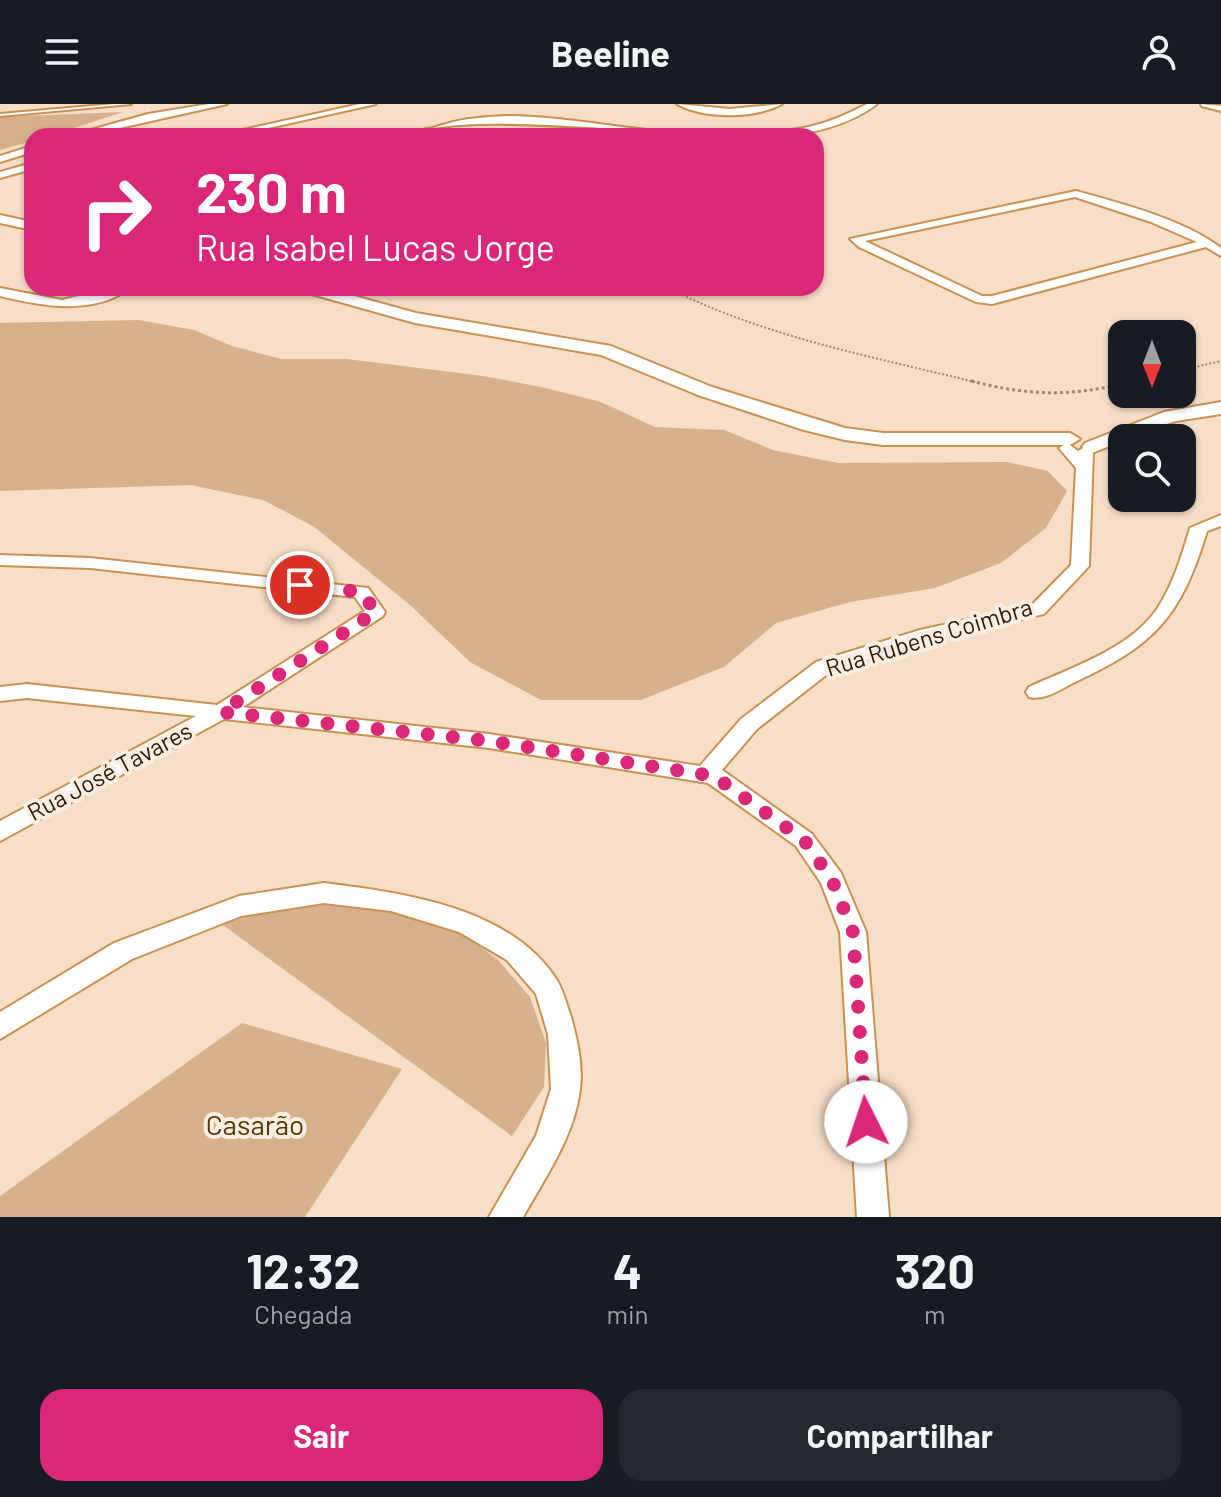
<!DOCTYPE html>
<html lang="pt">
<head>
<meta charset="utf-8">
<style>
  :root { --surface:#171b24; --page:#242831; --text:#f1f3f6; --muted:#9ea1a6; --accent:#db2777 }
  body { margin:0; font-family:Barlow,sans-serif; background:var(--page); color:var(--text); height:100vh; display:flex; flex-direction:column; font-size:30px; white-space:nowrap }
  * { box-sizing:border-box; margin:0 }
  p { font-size:26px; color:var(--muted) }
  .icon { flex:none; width:44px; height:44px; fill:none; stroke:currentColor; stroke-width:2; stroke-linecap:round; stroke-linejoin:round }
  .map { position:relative; height:1113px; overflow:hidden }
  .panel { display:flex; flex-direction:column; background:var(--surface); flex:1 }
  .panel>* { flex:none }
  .banner { position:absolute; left:24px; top:24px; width:800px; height:168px; border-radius:24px; box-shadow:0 2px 6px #0004; background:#db2777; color:#fff; overflow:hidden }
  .needle { width:52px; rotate:180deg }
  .buttons { position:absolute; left:1108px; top:216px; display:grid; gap:16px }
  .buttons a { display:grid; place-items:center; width:88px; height:88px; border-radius:16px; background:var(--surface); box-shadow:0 2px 6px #0004; font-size:40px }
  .pin { position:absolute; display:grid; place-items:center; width:68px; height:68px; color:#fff; margin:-34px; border:4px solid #fff; border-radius:50%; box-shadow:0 2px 8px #0007 }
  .me { position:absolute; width:88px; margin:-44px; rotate:356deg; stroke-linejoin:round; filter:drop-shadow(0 0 6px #0008) }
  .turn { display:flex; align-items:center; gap:28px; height:168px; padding:0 40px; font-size:36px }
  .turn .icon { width:104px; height:104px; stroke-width:2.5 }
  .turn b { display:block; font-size:56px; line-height:68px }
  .eta { display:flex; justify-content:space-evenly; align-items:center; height:136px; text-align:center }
  .eta b { font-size:48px; font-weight:700; line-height:56px }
  .button { display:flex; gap:16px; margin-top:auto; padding:16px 40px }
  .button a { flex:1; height:92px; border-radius:24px; background:var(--accent); color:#fff; font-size:32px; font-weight:700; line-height:92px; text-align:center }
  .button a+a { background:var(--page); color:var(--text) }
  header { display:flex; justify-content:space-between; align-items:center; height:104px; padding:0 40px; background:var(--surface); font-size:36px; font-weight:700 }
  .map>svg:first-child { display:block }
  .green { fill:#d7b18b }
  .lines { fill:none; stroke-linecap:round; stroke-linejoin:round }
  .service-casing { stroke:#ca9153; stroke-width:4 }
  .minor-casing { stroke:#ca9153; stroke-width:4 }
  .tertiary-casing { stroke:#ca9153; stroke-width:4 }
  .path-far1 { stroke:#a08970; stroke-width:2; stroke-dasharray:2 2; stroke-linecap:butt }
  .path { stroke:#a08970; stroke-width:3; stroke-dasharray:3 3; stroke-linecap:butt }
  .service { fill:#fff; fill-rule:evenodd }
  .minor { fill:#fff; fill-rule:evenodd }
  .tertiary { fill:#fff; fill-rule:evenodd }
  .route { stroke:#db2777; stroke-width:14; stroke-dasharray:0 25.2 }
  .labels { text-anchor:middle; stroke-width:8; stroke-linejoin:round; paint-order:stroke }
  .street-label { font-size:24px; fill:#2f1900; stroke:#faeee2 }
  .near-park-label { font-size:28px; fill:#5a3501; stroke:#faeee2 }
</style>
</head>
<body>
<header><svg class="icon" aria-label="menu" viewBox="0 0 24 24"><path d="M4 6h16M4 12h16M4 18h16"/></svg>Beeline<svg class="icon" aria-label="person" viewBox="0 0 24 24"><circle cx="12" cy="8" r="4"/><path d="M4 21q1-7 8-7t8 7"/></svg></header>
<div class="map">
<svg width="1221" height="1113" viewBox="0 0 1221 1113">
  <rect width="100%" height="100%" fill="#f7dec6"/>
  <path class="green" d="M 123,8 L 50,32 L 32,32 L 32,37 L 0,46 L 0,13 Z
    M 139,216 L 194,226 L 232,242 L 281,255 L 347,255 L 483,272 L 541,283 L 601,298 L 655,323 L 724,326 L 773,346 L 838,359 L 1007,358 L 1048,367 L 1067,387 L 1046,424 L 1001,459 L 935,484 L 850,498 L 776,519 L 724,563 L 641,596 L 541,596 L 470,558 L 410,501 L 313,422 L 263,396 L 190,381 L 0,387 L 0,219 Z
    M 315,798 L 389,807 L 459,826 L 498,856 L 530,893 L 546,939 L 544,983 L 512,1032 L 220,819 Z
    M 242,919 L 402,965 L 305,1113 L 0,1113 L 0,1092 Z"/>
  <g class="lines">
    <defs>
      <path id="service" d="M 115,0 L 131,0 L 0,12 L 0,10 Z"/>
      <path id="minor" d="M 209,0 L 227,0 L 84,32 L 69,32 L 148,10 Z
        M 360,0 L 376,0 L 233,32 L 216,32 Z
        M 677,0 L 730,5 L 782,0 C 755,15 704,15 677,0 Z
        M 867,0 L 877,0 C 787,68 613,12 507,12 C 486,13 466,14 446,20 C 430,24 416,32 400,32 C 489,0 684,43 792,26 C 820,22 842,13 867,0 Z
        M 1201,0 L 1221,2 L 1221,7 L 1202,2 Z
        M 32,42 L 32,48 L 0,58 L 0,52 Z
        M 32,59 L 32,65 L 0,74 L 0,68 Z
        M 1076,87 C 1120,99 1185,116 1221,144 L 1221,152 L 1206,143 L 992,200 L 976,198 L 859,143 L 850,135 ZM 1075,93 L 1151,118 L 1197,138 L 992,192 L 982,192 L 865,137 Z
        M 0,184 L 62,196 L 112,184 L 130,184 C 93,212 41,202 0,192 Z
        M 1067,339 L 1078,347 L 1085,343 L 1093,348 L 1089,462 L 1044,510 L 932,535 L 830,568 L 757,625 L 722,666 L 812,730 L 841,769 L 866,828 L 889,1113 L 857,1113 L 840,828 L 821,779 L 796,742 L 708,679 L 489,644 L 224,615 L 0,737 L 0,717 L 196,612 L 27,594 L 0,597 L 0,583 L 27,580 L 217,601 L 365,507 L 355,493 L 90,464 L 0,461 L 0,451 L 90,454 L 368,484 L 385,508 L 383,512 L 243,603 L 489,630 L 700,662 L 741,615 L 816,558 L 920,526 L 1031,502 L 1071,461 L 1076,364 L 1059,344 Z
        M 1221,411 L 1221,422 L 1207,427 C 1181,513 1155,541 1075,578 C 1061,585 1044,597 1029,593 L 1026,588 L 1029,583 C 1070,564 1130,545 1157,505 C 1173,481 1182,451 1190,424 Z
        M 324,779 C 404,789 512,803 558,878 C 564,889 567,902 571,913 C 577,934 583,963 580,985 C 575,1031 545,1074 523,1113 L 489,1113 L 536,1032 L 551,985 L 548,930 L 536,890 L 507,856 L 459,828 L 391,807 L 324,799 L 241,812 L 132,855 L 0,935 L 0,908 L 114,839 L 239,792 Z"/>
      <path id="tertiary" d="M 0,111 L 32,118 L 32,126 L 0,119 Z
        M 299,184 L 325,184 L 416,209 L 611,242 L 712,283 L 845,324 L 883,329 L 1070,329 L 1080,335 L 1070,341 L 883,341 L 845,336 L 804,326 L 698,291 L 601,251 L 415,219 L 301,187 Z
        M 1221,298 L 1221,310 L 1176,317 L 1122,334 L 1122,337 L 1092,349 L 1082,343 L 1085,339 L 1164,308 Z"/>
    </defs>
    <use href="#service" class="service-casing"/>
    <use href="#minor" class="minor-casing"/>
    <use href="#tertiary" class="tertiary-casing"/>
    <path class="path-far1" d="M 668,184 C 765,233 874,253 979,279
      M 1182,266 L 1221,257"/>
    <path class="path" d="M 971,277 C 1025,291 1067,293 1122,280"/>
    <use href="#service" class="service"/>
    <use href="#minor" class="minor"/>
    <use href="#tertiary" class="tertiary"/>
  </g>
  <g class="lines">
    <path class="route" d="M 300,481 L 361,488 L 376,508 L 221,608 L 489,637 L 714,672 L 804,736 L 832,776 L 853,828 L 866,1018"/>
  </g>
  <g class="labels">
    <g class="street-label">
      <text transform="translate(929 534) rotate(-17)" y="8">Rua Rubens Coimbra</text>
      <text transform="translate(110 668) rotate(-28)" y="8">Rua José Tavares</text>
    </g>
    <g class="near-park-label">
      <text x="255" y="1031">Casarão</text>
    </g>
  </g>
</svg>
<div class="buttons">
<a><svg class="needle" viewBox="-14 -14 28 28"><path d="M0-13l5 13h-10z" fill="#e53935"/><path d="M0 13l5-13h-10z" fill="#9ea1a6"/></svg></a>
<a><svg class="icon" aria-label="search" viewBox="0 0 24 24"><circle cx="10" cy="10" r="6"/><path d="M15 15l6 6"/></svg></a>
</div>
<div class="pin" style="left:300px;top:481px;background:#d93025"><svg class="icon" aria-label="arrive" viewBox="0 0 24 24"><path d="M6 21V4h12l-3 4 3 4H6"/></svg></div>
<svg class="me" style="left:866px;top:1018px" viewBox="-20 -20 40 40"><circle r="19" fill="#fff"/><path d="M0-13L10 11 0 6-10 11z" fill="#db2777"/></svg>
<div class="banner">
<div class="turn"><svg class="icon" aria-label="right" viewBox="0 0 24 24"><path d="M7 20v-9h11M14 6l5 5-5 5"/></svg><div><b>230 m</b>Rua Isabel Lucas Jorge</div></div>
</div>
</div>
<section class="panel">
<div class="eta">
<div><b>12:32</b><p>Chegada</p></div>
<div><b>4</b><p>min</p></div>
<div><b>320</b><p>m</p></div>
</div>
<div class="button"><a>Sair</a><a>Compartilhar</a></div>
</section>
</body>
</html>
